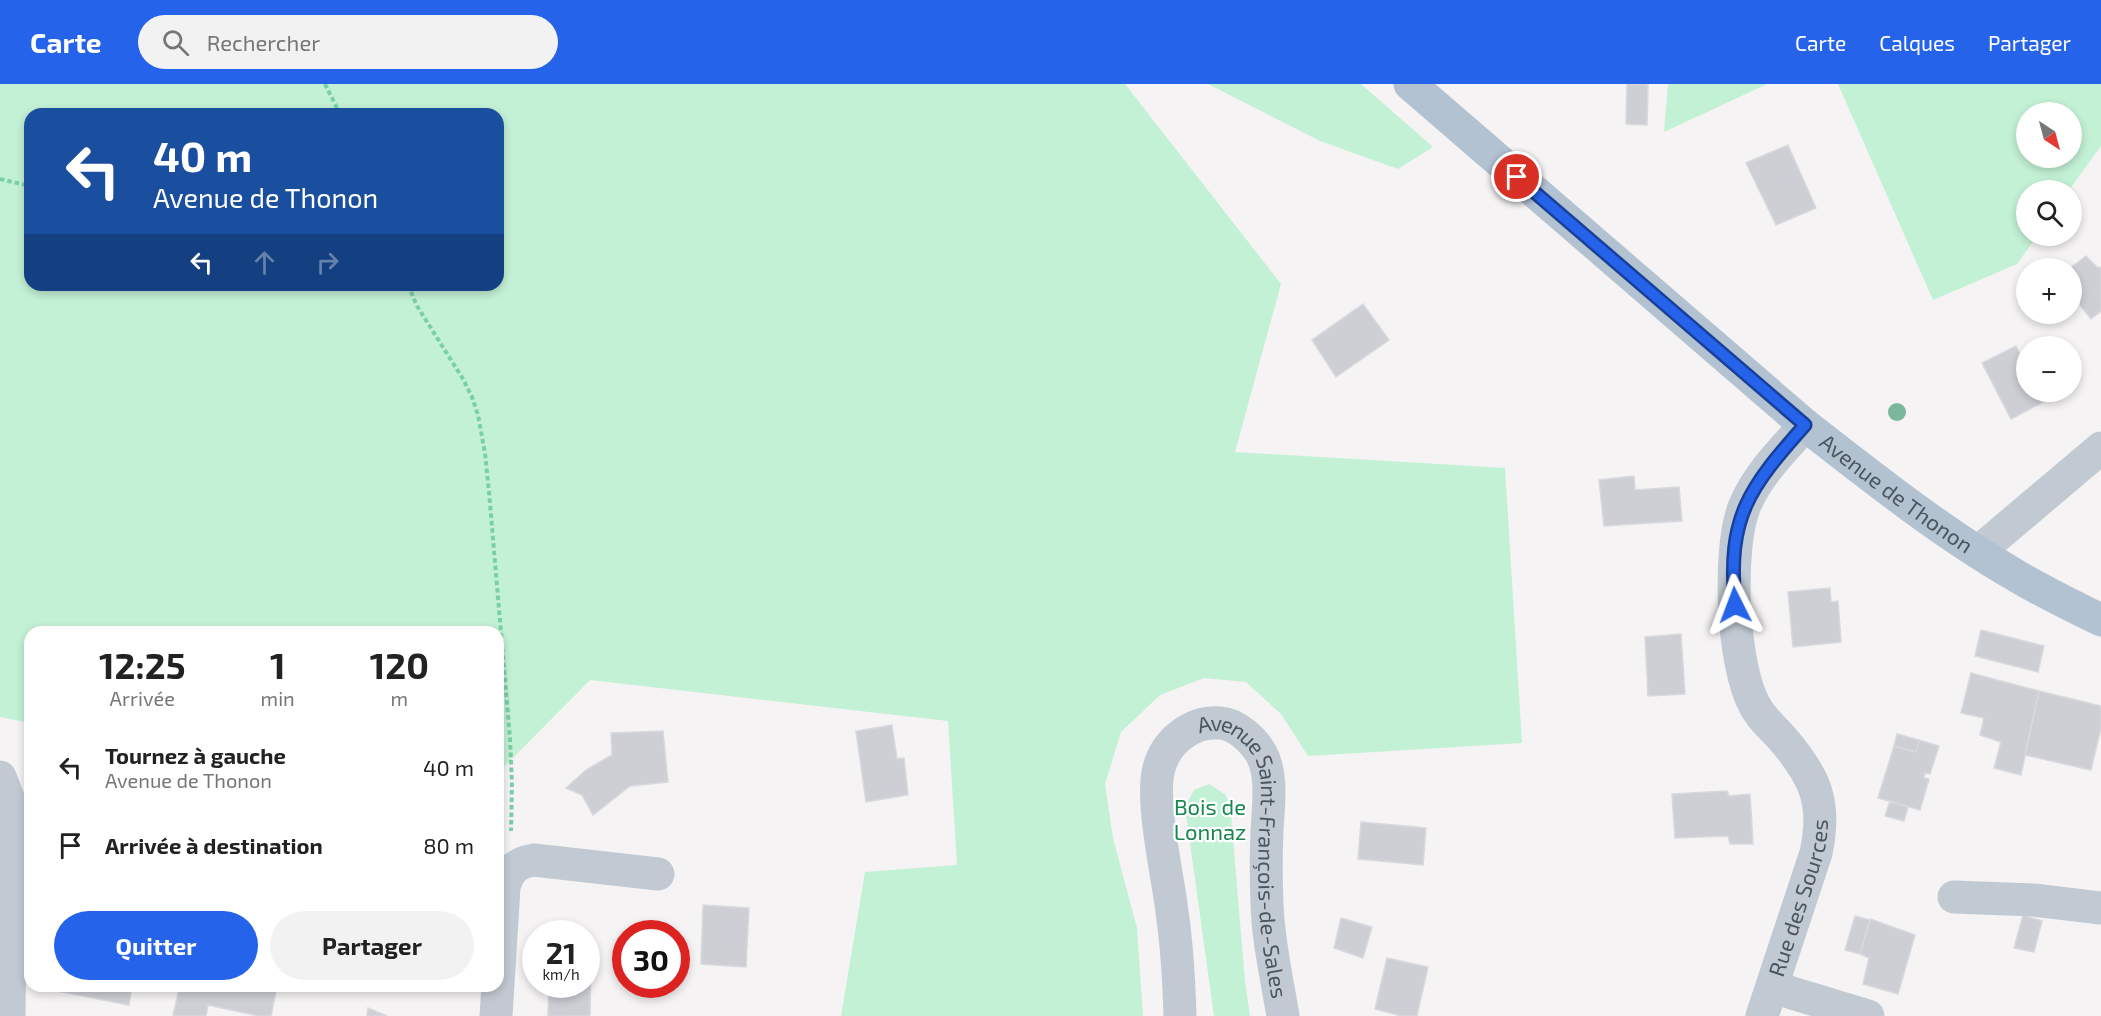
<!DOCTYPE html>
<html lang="fr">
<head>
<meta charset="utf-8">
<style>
  :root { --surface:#fff; --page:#f2f2f2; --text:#222; --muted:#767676; --accent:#2563eb }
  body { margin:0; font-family:"Exo 2",sans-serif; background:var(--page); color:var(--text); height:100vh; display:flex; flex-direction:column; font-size:22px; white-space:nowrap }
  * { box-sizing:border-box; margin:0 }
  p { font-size:20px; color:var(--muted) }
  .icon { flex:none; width:33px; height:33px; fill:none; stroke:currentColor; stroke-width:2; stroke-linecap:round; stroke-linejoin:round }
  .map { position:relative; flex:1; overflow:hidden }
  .drawer { position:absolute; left:24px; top:542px; width:480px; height:366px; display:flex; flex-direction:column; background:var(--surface); border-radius:18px; box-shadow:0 3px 9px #0003 }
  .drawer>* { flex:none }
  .banner { position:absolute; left:24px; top:24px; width:480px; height:183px; border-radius:18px; box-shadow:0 3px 9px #0003; background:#1a4fa0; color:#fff; overflow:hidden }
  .needle { width:39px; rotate:144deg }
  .buttons { position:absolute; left:2016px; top:18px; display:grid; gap:12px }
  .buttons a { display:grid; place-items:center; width:66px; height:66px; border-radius:50%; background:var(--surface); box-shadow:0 3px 9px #0003; font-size:30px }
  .speed { position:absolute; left:522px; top:836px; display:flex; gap:12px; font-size:30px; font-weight:700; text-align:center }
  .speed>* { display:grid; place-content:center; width:78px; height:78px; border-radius:50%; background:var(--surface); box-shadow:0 3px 9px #0003; line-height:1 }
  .speed small { font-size:15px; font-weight:400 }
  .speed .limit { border:9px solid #d22; background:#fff; color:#111 }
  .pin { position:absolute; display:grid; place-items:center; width:51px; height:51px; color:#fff; margin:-26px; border:3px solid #fff; border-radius:50%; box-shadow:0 2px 6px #0007 }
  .me { position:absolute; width:66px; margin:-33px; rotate:357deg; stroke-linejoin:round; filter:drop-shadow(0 0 4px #0008) }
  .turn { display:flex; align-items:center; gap:21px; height:126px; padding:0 30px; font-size:27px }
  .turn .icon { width:78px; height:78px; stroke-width:2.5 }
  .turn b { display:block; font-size:42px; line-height:51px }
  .lanes { display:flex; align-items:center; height:57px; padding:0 30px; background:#0003; justify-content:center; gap:30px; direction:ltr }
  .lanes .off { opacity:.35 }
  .eta { display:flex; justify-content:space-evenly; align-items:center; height:102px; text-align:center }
  .eta b { font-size:36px; font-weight:700; line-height:42px }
  .action { display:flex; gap:12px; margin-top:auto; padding:12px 30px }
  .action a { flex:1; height:69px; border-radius:36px; background:var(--accent); color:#fff; font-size:24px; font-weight:700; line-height:69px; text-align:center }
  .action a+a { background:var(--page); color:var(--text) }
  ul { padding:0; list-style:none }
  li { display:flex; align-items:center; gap:18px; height:78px; padding:0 30px }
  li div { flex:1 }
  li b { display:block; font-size:22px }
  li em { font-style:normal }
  header { display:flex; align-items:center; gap:36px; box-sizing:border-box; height:84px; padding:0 30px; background:var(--accent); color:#fff }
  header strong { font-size:28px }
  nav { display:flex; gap:33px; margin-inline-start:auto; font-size:21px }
  .search { width:420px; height:54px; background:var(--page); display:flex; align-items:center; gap:15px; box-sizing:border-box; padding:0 21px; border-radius:33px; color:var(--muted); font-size:22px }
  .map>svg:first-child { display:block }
  .green { fill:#c3f1d5; fill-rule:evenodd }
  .building { fill:#cdcfd5; stroke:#d7d9de; stroke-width:1.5 }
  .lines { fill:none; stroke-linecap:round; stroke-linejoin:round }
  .path { stroke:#7ad0a6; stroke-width:4; stroke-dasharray:4.5 3; stroke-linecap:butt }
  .minor { stroke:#c1cad2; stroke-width:33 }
  .major { stroke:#b3c2d1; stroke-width:33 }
  .tree { fill:#7bb799 }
  .route-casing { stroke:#184099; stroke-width:15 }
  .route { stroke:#2563eb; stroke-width:10 }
  .labels { text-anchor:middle; stroke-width:4.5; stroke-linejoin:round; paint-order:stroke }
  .street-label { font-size:22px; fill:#4a5661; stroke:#fff }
  .park-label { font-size:22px; fill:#17864f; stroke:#fff }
</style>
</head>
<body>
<header>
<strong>Carte</strong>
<div class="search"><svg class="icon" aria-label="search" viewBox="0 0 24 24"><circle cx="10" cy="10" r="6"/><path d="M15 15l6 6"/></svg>Rechercher</div>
<nav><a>Carte</a><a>Calques</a><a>Partager</a></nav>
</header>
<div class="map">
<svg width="2101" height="932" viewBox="0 0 2101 932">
  <rect width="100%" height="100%" fill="#f5f3f3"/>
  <path class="green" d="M 0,0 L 1125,0 L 1281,200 L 1235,368 L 1505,384 L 1522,659 L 1308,672 L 1281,630 L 1246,598 L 1204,594 L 1160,611 L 1121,648 L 1105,700 L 1113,754 L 1137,844 L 1143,932 L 841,932 L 865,788 L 957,781 L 948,637 L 590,596 L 498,689 L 498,548 L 30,548 L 30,639 L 0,633 ZM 30,30 L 498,30 L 498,201 L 30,201 Z
    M 1208,0 L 1361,0 L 1433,63 L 1398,85 L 1320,57 Z
    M 1668,0 L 1767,0 L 1664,48 Z
    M 1838,0 L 2101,0 L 2101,62 L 2069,106 L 2026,106 L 2026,152 L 2037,152 L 2017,180 L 1933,216 ZM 2026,28 L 2072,28 L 2072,74 L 2026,74 Z
    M 1209,700 L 1226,711 L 1231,731 L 1245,897 L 1250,932 L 1214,932 L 1185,723 L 1194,706 Z"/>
  <path class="building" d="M 1627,0 L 1648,0 L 1647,41 L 1626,40 Z
    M 1788,61 L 1816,124 L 1776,141 L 1746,79 Z
    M 2086,172 L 2098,184 L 2101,183 L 2101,227 L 2091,235 L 2072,211 L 2070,184 Z
    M 1363,220 L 1389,256 L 1336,293 L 1312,256 Z
    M 2016,262 L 2026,282 L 2026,308 L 2040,308 L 2045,317 L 2011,335 L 1982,279 Z
    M 1634,392 L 1635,406 L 1679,403 L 1682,437 L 1604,442 L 1599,396 Z
    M 1830,504 L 1831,518 L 1838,517 L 1841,558 L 1793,563 L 1788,508 Z
    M 1981,546 L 2044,562 L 2038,588 L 1975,572 Z
    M 1681,550 L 1685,610 L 1648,612 L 1645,553 Z
    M 1971,589 L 2039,607 L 2021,691 L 1994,684 L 2001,658 L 1980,651 L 1984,634 L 1961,629 Z
    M 2039,607 L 2101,622 L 2101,644 L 2091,686 L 2025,671 Z
    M 892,641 L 897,675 L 904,674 L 908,711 L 866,718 L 856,647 Z
    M 663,647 L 668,698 L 630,702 L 593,731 L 582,711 L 566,704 L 586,686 L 612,671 L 611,649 Z
    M 1897,650 L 1919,656 L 1916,668 L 1894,662 Z
    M 1919,656 L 1939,662 L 1930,690 L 1925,689 L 1924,694 L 1929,695 L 1920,726 L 1878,714 L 1894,662 L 1916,668 Z
    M 1727,707 L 1729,712 L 1750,710 L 1753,760 L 1730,760 L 1728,752 L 1675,754 L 1672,710 Z
    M 1890,717 L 1908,723 L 1904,737 L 1885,732 Z
    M 1361,738 L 1426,744 L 1423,781 L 1358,775 Z
    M 703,821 L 749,824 L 746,883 L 701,880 Z
    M 2023,831 L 2042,837 L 2034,868 L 2014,864 Z
    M 1855,832 L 1870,836 L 1860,870 L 1845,866 Z
    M 1341,834 L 1372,843 L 1363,874 L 1334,864 Z
    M 1870,835 L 1915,851 L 1898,910 L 1863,900 L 1869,874 L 1860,870 Z
    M 586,874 L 591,874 L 590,932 L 548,932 L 549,901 L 586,900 Z
    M 1387,874 L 1428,883 L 1417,932 L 1401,932 L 1375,925 Z
    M 53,902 L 132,902 L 129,921 L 52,906 Z
    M 180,902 L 277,902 L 271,932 L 259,932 L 208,921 L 206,932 L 177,932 L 173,931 Z
    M 368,924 L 387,932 L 367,932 Z"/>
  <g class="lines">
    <path class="path" d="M 325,0 L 340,30
      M 0,95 L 30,102
      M 408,201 L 417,222 L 463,295 L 472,313 L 478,331 L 485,369 L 489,408 L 510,654 L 512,700 L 511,747"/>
    <g class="minor">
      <path d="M 1978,468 L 2101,364"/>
      <path d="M 0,693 L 9,716 L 11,737 L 9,932"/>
      <path d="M 1954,813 L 2034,816 L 2101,824"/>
      <path d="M 1772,903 L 1868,932"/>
      <path d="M 496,932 L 504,803 C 509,785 517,779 534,776 L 658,790"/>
      <path id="s1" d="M 1180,932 C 1179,897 1177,862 1172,828 C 1168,792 1150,717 1159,684 C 1166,657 1192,637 1220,639 C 1236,640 1254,656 1262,671 C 1273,693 1268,723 1267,747 C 1266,771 1266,796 1267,820 C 1268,857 1277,895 1283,932"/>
      <path id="s2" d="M 1762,932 L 1816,769 C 1827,718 1815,692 1781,653 C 1772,643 1761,634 1755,622 C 1732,582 1727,463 1745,421 C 1758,390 1783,366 1805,341"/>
    </g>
    <path class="major" id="s3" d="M 1410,0 L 1805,341 C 1873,394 1941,448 2015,491 C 2043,508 2072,522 2101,536"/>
  </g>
  <circle class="tree" cx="1897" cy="328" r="9"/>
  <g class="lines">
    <defs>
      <path id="route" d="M 1517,93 L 1805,341 C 1749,404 1727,432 1735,521"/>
    </defs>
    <use href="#route" class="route-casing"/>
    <use href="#route" class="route"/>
  </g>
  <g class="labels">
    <g class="street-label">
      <text dy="8" stroke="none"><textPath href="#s3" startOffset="636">Avenue de Thonon</textPath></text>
      <text dy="8" stroke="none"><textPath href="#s1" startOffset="470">Avenue Saint-François-de-Sales</textPath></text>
      <text dy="8" stroke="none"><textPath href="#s2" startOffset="124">Rue des Sources</textPath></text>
    </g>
    <g class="park-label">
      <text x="1210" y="731">Bois de<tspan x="1210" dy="25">Lonnaz</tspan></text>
    </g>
  </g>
</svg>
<div class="buttons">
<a><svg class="needle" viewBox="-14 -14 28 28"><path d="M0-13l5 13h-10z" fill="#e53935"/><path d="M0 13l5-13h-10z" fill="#767676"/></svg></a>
<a><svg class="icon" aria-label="search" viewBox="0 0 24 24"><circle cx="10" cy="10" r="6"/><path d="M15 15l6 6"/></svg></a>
<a>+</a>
<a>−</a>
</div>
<div class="speed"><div>21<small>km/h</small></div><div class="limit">30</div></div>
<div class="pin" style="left:1517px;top:93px;background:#d93025"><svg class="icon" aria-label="arrive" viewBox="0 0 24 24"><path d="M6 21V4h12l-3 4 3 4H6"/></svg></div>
<svg class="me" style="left:1735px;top:521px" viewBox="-20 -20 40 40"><path d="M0-17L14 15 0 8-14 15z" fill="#2563eb" stroke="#fff" stroke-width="4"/></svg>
<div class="banner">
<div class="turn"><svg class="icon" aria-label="left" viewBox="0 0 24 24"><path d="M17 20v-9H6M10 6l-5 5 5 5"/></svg><div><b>40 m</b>Avenue de Thonon</div></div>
<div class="lanes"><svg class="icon" aria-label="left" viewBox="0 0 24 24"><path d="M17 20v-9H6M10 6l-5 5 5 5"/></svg><svg class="icon off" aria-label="ahead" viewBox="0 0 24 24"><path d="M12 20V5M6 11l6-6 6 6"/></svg><svg class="icon off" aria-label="right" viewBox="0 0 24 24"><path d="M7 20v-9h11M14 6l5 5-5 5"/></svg></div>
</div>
<section class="drawer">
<div class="eta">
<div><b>12:25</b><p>Arrivée</p></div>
<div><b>1</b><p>min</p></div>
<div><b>120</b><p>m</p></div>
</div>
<ul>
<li><svg class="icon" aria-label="left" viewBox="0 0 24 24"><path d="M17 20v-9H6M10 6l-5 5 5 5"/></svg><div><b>Tournez à gauche</b><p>Avenue de Thonon</p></div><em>40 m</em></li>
<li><svg class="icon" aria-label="arrive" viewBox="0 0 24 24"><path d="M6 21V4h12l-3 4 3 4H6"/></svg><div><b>Arrivée à destination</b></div><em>80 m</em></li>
</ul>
<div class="action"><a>Quitter</a><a>Partager</a></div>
</section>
</div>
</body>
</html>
